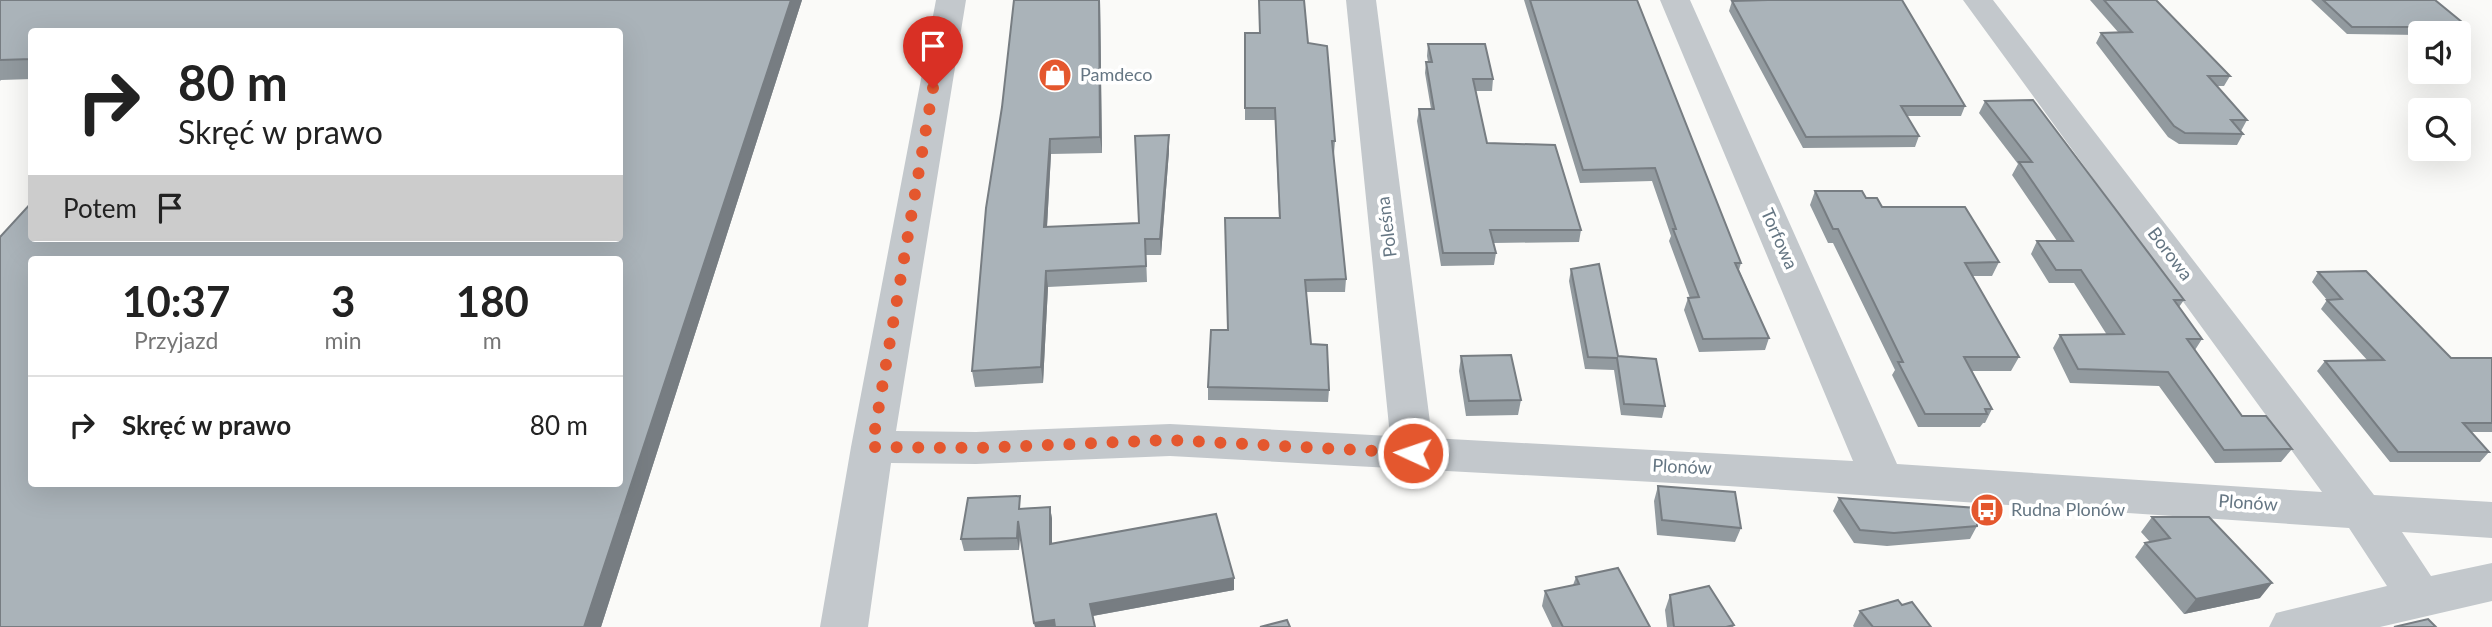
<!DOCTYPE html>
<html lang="pl">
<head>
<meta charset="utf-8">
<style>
  :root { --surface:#fff; --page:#f2f2f2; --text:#222; --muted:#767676; --line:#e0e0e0 }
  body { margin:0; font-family:Lato,sans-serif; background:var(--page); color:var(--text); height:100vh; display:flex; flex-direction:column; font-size:26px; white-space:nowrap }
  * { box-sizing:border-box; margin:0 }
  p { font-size:23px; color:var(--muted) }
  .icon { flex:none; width:38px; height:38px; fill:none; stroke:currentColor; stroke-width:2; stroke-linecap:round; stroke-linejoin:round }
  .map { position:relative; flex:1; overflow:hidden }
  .details { position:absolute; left:28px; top:256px; width:595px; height:231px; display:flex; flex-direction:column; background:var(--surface); border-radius:7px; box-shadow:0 7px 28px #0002 }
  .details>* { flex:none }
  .hud { position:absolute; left:28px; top:28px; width:595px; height:214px; border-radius:7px; box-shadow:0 7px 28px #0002; background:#fff; color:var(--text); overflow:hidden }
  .controls { position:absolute; left:2408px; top:21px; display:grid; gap:14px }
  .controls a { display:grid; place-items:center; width:63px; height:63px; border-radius:7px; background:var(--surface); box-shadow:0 7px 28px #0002; font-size:35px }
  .pin { position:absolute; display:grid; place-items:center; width:60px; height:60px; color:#fff; margin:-72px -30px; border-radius:50% 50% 50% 0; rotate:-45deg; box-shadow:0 0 7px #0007 }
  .pin .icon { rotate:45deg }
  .me { position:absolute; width:77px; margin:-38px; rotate:273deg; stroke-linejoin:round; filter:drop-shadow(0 0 5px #0008) }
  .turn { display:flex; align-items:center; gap:24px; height:147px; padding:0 35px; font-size:32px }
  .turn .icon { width:91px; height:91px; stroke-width:2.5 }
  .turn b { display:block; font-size:49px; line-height:60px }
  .then { display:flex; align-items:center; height:66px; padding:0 35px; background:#0003; gap:14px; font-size:26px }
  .eta { display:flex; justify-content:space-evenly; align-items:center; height:119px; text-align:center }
  .eta b { font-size:42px; font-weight:700; line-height:49px }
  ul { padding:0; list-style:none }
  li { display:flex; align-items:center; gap:21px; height:98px; padding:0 35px; border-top:2px solid var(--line) }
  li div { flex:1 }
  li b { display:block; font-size:26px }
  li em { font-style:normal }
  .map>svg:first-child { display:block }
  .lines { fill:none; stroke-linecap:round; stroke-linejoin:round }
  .minor { fill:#c3c8cc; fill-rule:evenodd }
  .wall { fill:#929a9f }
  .shaded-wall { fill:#777d82 }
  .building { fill:#aab3b9; stroke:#777d82; stroke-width:2; fill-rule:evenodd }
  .route { stroke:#e4572e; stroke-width:12; stroke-dasharray:0 21.6 }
  .labels { text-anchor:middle; stroke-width:7; stroke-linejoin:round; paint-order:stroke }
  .poi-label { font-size:18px; fill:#657683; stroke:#fff; text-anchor:start }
  .street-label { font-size:18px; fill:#657683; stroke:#fff }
</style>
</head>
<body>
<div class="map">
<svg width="2492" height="627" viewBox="0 0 2492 627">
  <rect width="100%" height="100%" fill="#fafaf8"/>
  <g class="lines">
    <path class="minor" d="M 936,0 L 966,0 L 896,431 L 976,432 L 1170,424 L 1390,436 L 1346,0 L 1376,0 L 1432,438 L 1853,461 L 1660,0 L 1690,0 L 1897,464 L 2322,492 L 1963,0 L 1993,0 L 2374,495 L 2492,502 L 2492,538 L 2402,532 L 2431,576 L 2492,563 L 2492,601 L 2380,627 L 2269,627 L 2276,613 L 2387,586 L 2349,528 L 1728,486 L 1170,456 L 976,464 L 891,463 L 868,627 L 820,627 L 851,447 Z"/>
  </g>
  <path class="wall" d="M 0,0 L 802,0 L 601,627 L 0,627 L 620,32 L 32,32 L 32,79 L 1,80 L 0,81 Z
    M 1100,0 L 1102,153 L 1051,154 L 1047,227 L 1139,223 L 1169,151 L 1161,255 L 1146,255 L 1147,282 L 1048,287 L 1043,383 L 975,387 L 972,371 L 1002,107 Z
    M 1524,0 L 1637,0 L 1741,263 L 1739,270 L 1769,338 L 1765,350 L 1699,352 L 1684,310 L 1688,298 L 1690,298 L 1669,241 L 1671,236 L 1652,181 L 1580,183 Z
    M 2090,0 L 2156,0 L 2230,76 L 2224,86 L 2217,86 L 2247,120 L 2241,131 L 2243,134 L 2237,145 L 2179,144 L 2168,137 L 2096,43 L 2101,33 L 2118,32 Z
    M 2311,0 L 2435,0 L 2468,27 L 2463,35 L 2459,35 L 2459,33 L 2420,33 L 2420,35 L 2347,34 Z
    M 1732,1 L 1965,106 L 1961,116 L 1907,116 L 1919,136 L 1915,147 L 1803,148 L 1729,11 Z
    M 1245,33 L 1308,43 L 1335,141 L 1334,154 L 1333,154 L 1346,279 L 1345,292 L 1306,292 L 1311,344 L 1329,390 L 1328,402 L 1208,400 L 1208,387 L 1228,330 L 1279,218 L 1275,120 L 1245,120 Z
    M 1428,44 L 1493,79 L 1492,91 L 1476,91 L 1487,143 L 1581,230 L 1579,242 L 1493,243 L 1496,253 L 1494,265 L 1441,266 L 1417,121 L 1419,109 L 1431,109 L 1425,73 L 1426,62 L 1428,62 L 1427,56 Z
    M 1985,101 L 2184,300 L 2179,307 L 2202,339 L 2195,350 L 2242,416 L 2292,449 L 2281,462 L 2215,463 L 2159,386 L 2070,383 L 2053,348 L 2060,335 L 2107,335 L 2074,283 L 2049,283 L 2031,254 L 2037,241 L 2057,241 L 2012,175 L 2018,164 L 1979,113 Z
    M 1815,191 L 1866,198 L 1999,262 L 1992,276 L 1972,276 L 2019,357 L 2011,371 L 1972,371 L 1992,409 L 1985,423 L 1983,423 L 1980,427 L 1918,427 L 1892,375 L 1895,370 L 1833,243 L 1828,243 L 1810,205 Z
    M 1571,269 L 1618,356 L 1665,406 L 1662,418 L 1621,415 L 1614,370 L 1585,369 L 1569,281 Z
    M 2318,272 L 2451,358 L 2492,358 L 2492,432 L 2471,432 L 2489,452 L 2480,462 L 2390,462 L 2317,371 L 2325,361 L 2368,361 L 2321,309 L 2327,300 L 2312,282 Z
    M 1461,356 L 1521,400 L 1518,415 L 1466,416 L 1459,371 Z
    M 1658,486 L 1741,528 L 1735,542 L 1657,535 L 1654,501 Z
    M 1839,498 L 1977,526 L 1970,539 L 1887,546 L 1854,543 L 1833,511 Z
    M 1050,507 L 1052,519 L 1052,543 L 1234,590 L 1093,616 L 1095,627 L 1035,627 L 1020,534 L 1019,550 L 964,551 L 961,539 L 1022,508 Z
    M 2152,517 L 2260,598 L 2184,614 L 2135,557 L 2145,543 L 2150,542 L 2141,532 Z
    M 1576,577 L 1650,627 L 1552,627 L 1542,606 L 1545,591 L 1573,585 Z
    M 1670,595 L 1734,625 L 1733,627 L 1667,627 L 1665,610 Z
    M 1902,605 L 1931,627 L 1854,627 L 1853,626 L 1860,611 Z"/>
  <path class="shaded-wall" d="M 791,0 L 802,0 L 601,627 L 584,627 Z
    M 1099,0 L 1100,0 L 1102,153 L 1100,137 Z
    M 1169,135 L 1169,151 L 1161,255 L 1160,239 Z
    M 1050,139 L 1051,154 L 1046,244 L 1044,227 Z
    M 1046,271 L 1048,287 L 1043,383 L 1041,367 Z
    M 1050,507 L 1052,519 L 1052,556 L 1050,544 Z
    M 1018,521 L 1020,533 L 1019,550 L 1017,538 Z
    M 1234,578 L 1234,590 L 1092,616 L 1090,604 Z
    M 2272,583 L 2260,598 L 2184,614 L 2196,599 Z
    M 1054,620 L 1055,627 L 1035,627 L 1034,623 Z"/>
  <path class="building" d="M 0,0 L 791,0 L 584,627 L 0,627 L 0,237 L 32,202 L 32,238 L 620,238 L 620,32 L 32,32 L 32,59 L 0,60 ZM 32,259 L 620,259 L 620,483 L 32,483 Z
    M 1014,0 L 1099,0 L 1100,137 L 1050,139 L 1044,227 L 1139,223 L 1135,136 L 1169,135 L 1160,239 L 1145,239 L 1146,266 L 1046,271 L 1041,367 L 972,371 L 986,208 L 1002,107 Z
    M 1259,0 L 1304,0 L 1308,43 L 1327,46 L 1335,141 L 1332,141 L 1346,279 L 1305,280 L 1311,344 L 1327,345 L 1329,390 L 1208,387 L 1211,330 L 1228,330 L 1225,218 L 1280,218 L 1275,108 L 1245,108 L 1245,33 L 1260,33 Z
    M 1530,0 L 1637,0 L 1741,263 L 1735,263 L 1769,338 L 1703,339 L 1688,298 L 1699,297 L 1673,229 L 1676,229 L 1655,168 L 1583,170 Z
    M 1768,0 L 1902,0 L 1965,106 L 1901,106 L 1919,136 L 1806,137 L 1732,1 Z
    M 2104,0 L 2156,0 L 2230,76 L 2208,76 L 2247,120 L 2231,120 L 2243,134 L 2185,133 L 2174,126 L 2101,33 L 2132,32 Z
    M 2323,0 L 2435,0 L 2468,27 L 2352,27 Z
    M 1428,44 L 1485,44 L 1493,79 L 1473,79 L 1487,143 L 1555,145 L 1581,230 L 1490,230 L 1496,253 L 1443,253 L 1419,109 L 1434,109 L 1426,62 L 1432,62 Z
    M 2033,100 L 2184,300 L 2174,300 L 2202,339 L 2187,339 L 2242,416 L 2266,416 L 2292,449 L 2224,450 L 2168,372 L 2078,369 L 2060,335 L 2124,334 L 2081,270 L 2056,270 L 2037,241 L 2073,241 L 2019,162 L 2032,162 L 1985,101 Z
    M 1815,191 L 1862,191 L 1866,198 L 1877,198 L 1882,207 L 1965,207 L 1999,262 L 1965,263 L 2019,357 L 1964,357 L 1992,409 L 1985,409 L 1987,414 L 1925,414 L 1898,362 L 1903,362 L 1838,229 L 1833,229 Z
    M 1599,264 L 1618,356 L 1656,359 L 1665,406 L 1624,404 L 1617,358 L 1588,357 L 1571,269 Z
    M 2366,271 L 2451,358 L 2492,358 L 2492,423 L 2463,423 L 2489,452 L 2398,452 L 2325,361 L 2384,360 L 2327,300 L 2342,299 L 2318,272 Z
    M 1511,355 L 1521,400 L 1469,401 L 1461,356 Z
    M 1658,486 L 1735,492 L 1741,528 L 1662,520 Z
    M 1020,496 L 1019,509 L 1050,507 L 1050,544 L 1216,514 L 1234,578 L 1090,604 L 1095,627 L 1055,627 L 1054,620 L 1034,623 L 1018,521 L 1017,538 L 961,539 L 968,498 Z
    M 1839,498 L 1977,508 L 1977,526 L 1894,533 L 1860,530 Z
    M 2152,517 L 2209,517 L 2272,583 L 2196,599 L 2145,543 L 2170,538 Z
    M 1618,568 L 1650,627 L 1563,627 L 1545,591 L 1579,584 L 1576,577 Z
    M 1709,586 L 1734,625 L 1726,627 L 1674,627 L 1670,595 Z
    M 1898,600 L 1902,605 L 1912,602 L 1931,627 L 1873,627 L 1860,611 Z
    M 2428,619 L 2436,627 L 2394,627 Z
    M 1287,620 L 1290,627 L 1260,627 Z"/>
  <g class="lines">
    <path class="route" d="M 933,88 L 872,447 L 976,448 L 1170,440 L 1413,453"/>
  </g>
  <defs>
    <symbol id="shop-disc" viewBox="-11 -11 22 22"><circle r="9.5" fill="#e4572e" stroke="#fff"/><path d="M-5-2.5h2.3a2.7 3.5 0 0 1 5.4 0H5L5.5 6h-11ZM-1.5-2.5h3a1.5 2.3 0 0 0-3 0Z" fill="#fff"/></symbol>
    <symbol id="bus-disc" viewBox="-11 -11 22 22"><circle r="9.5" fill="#e4572e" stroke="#fff"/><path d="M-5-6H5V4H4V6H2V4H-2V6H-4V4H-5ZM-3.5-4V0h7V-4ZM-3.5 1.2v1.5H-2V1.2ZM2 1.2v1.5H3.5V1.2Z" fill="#fff"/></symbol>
  </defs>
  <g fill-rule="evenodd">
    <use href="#shop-disc" x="1036" y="56" width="38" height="38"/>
    <use href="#bus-disc" x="1968" y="491" width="38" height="38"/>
  </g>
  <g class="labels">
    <g class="poi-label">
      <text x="1080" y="81">Pamdeco</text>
      <text x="2011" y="516">Rudna Plonów</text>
    </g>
    <g class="street-label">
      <text transform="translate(1387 227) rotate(-97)" y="6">Poleśna</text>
      <text transform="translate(1779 239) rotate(66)" y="6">Torfowa</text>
      <text transform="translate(2170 254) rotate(53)" y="6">Borowa</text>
      <text transform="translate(1682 467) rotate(3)" y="6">Plonów</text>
      <text transform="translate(2248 503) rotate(4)" y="6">Plonów</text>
    </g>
  </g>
</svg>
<div class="controls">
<a><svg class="icon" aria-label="sound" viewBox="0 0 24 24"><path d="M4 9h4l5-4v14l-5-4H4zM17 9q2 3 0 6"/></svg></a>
<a><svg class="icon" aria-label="search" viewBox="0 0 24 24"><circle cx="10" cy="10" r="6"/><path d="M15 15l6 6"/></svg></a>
</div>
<div class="pin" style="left:933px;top:88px;background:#d93025"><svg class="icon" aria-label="arrive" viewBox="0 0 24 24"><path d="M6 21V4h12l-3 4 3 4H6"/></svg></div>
<svg class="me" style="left:1413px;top:453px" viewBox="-20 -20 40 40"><circle r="17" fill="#e4572e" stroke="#fff" stroke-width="3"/><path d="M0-11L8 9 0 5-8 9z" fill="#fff"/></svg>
<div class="hud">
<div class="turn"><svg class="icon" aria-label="right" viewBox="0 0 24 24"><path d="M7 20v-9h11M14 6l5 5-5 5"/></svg><div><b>80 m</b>Skręć w prawo</div></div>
<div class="then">Potem<svg class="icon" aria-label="arrive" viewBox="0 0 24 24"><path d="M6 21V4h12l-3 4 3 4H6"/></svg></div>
</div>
<section class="details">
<div class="eta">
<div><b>10:37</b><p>Przyjazd</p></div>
<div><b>3</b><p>min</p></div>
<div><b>180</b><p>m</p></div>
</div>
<ul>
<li><svg class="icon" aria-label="right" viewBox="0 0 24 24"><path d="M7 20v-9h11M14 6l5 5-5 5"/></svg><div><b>Skręć w prawo</b></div><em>80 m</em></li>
</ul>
</section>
</div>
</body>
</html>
